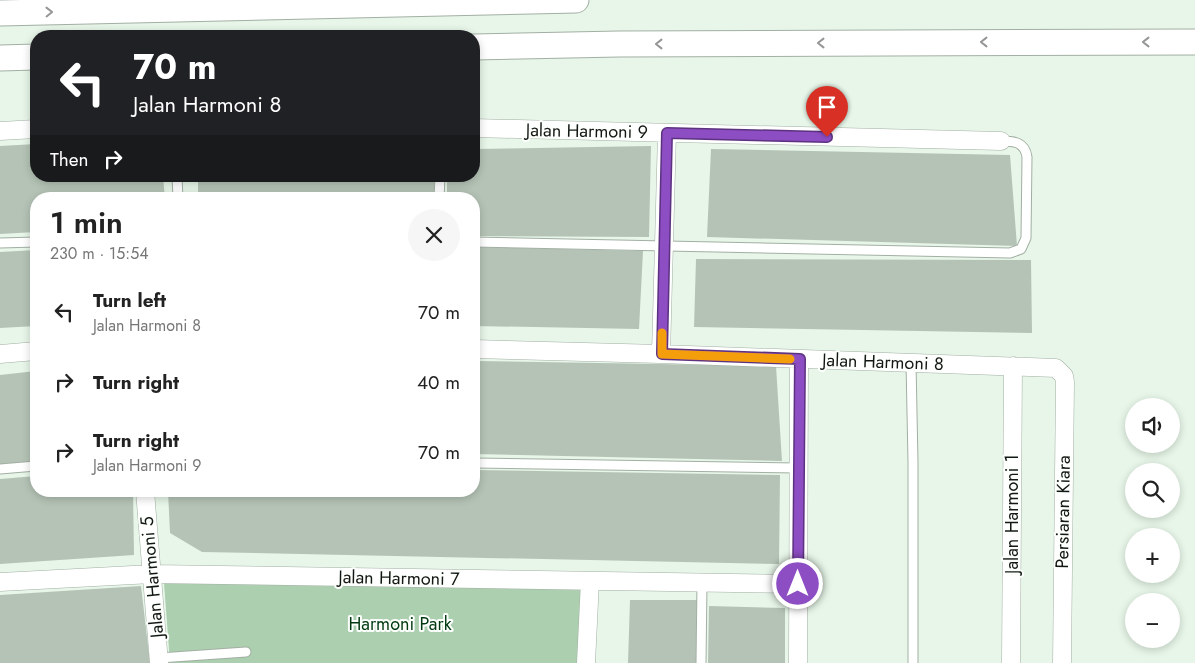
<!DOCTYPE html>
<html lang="en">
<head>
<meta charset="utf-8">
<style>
  :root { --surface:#fff; --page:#f6f6f6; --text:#222; --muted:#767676 }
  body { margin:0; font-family:Jost,sans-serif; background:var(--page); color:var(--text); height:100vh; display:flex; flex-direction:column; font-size:19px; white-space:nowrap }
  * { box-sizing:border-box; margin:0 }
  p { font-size:16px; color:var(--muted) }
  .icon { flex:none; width:28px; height:28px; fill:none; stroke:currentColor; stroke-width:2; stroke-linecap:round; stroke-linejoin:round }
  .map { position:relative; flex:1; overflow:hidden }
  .side { position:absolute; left:30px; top:192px; width:450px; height:305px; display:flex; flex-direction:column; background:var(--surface); border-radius:20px; box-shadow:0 2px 8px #0003 }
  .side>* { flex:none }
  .top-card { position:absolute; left:30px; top:30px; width:450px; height:152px; border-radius:20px; box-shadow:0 2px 8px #0003; background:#202124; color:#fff; overflow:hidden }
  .tools { position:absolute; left:1125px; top:398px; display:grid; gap:10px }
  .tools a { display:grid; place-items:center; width:55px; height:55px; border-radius:50%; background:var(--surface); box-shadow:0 2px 8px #0003; font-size:25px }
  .pin { position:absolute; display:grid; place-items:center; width:42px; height:42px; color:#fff; margin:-51px -21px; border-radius:50% 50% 50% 0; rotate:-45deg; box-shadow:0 0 5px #0007 }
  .pin .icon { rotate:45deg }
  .me { position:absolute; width:55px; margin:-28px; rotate:0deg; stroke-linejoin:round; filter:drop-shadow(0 0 4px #0008) }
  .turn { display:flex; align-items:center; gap:18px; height:105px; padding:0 20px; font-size:22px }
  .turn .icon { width:65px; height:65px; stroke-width:2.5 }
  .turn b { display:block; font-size:35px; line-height:42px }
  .then { display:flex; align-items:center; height:48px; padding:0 20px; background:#0003; gap:10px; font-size:19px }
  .round { display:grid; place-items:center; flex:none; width:52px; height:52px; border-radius:26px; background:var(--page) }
  .headline { display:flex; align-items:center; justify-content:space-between; height:85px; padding:0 20px }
  h1 { font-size:30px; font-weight:600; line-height:38px }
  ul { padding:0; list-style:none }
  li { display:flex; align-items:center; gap:15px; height:70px; padding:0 20px }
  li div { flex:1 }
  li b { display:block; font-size:19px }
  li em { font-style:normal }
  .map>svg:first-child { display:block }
  .green { fill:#accfb0 }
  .building { fill:#b5c3b6 }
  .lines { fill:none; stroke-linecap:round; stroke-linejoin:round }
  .lane-casing { stroke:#a2afa3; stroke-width:11 }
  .street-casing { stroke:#a2afa3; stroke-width:19 }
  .secondary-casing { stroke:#a2afa3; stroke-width:27 }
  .lane { stroke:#fff; stroke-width:9 }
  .street { stroke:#fff; stroke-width:18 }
  .secondary { stroke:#fff; stroke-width:25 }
  .oneway { stroke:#949795 }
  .route-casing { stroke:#5c327f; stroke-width:12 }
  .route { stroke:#8d4dc3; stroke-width:9 }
  .slow { stroke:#f59e0b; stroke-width:9 }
  .labels { text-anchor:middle; stroke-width:4; stroke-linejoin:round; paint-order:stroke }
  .street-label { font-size:18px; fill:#121713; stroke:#fcfffc }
  .park-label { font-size:18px; fill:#003910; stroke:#fcfffc }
</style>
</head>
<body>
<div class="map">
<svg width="1195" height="663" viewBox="0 0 1195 663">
  <rect width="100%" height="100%" fill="#e7f6e8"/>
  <path class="green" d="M 164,583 L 594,585 L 594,663 L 170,663 Z"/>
  <path class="building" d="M 36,144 L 36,176 L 163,176 L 165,199 L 36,199 L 36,232 L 0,234 L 0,146 Z
    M 651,146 L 649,237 L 474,236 L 474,199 L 447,199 L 447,176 L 474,176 L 474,149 Z
    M 711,149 L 1010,155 L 1017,246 L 707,237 Z
    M 198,176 L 434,176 L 434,199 L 198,199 Z
    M 474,247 L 643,251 L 639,329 L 474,326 Z
    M 36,250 L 36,326 L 0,328 L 0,252 Z
    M 696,259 L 1031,260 L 1032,333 L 694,327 Z
    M 474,361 L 776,366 L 782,461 L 474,454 Z
    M 36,371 L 36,462 L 0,465 L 0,375 Z
    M 474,470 L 780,475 L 779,564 L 202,552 L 170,533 L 168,491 L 474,491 Z
    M 36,476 L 36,491 L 133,491 L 134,555 L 0,564 L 0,479 Z
    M 141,586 L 150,663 L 0,663 L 0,595 Z
    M 630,600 L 697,600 L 696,663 L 628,663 Z
    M 709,606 L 785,608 L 785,663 L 708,663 Z"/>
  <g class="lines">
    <defs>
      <path id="lane" d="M 177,176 L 178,199
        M 439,199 L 440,176
        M 474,242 L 1010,253 L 1021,249 L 1026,238 L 1027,157 C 1025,142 1014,141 1001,141
        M 0,243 L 36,242
        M 911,363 L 913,462 L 913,663
        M 474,463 L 799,468
        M 0,469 L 36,466
        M 159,658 L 246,652
        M 701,663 L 702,583"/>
      <path id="street" d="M 474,128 L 1001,141
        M 0,131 L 36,129
        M 474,349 L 661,354 L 1056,368 L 1064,376 L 1065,382 L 1062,663
        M 0,354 L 36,351
        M 661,354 L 667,133
        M 145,491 L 159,663
        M 0,582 L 152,574 L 798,584
        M 586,663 L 590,581
        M 798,663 L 799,359
        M 1011,663 L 1013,366"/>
      <path id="secondary" d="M 0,13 L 576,0
        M 474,47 L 619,44 L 1195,42
        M 0,58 L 36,57"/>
    </defs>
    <use href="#lane" class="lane-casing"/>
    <use href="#street" class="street-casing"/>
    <use href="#secondary" class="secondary-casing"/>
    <use href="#lane" class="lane"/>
    <use href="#street" class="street"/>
    <use href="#secondary" class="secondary"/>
  </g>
  <defs><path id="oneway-chevron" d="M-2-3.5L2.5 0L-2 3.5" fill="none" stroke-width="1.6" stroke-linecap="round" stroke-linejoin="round" transform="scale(1.25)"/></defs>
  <g class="oneway">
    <use href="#oneway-chevron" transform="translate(49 12) rotate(-1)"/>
    <use href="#oneway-chevron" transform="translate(984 42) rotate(180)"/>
    <use href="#oneway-chevron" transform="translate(1146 42) rotate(180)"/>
    <use href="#oneway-chevron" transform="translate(821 43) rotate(180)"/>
    <use href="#oneway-chevron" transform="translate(659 44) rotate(180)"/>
  </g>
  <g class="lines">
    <defs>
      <path id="route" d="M 798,584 L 800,359 L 662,354 L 667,133 L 827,137"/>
    </defs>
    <use href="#route" class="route-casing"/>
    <use href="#route" class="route"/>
    <path class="slow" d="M 662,333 L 662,354 L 790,359"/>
  </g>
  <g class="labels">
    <g class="street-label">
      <text transform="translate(587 131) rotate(1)" y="6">Jalan Harmoni 9</text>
      <text transform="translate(883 362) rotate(2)" y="6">Jalan Harmoni 8</text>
      <text transform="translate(1063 512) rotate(-89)" y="6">Persiaran Kiara</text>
      <text transform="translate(1012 514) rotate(-90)" y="6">Jalan Harmoni 1</text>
      <text transform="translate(152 577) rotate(-95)" y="6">Jalan Harmoni 5</text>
      <text transform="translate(399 578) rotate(1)" y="6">Jalan Harmoni 7</text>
    </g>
    <g class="park-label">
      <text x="400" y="630">Harmoni Park</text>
    </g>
  </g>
</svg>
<div class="tools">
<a><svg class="icon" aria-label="sound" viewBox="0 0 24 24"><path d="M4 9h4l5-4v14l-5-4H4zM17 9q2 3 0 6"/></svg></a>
<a><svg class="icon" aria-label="search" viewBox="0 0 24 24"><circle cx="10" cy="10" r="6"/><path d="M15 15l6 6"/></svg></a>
<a>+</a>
<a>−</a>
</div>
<div class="pin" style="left:827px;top:137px;background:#d93025"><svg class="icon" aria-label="arrive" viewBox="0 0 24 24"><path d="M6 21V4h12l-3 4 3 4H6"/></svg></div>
<svg class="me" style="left:798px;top:584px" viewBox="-20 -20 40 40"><circle r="17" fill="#8d4dc3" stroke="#fff" stroke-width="3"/><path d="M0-11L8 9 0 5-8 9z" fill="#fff"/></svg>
<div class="top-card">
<div class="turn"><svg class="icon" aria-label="left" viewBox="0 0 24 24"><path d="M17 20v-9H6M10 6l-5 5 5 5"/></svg><div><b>70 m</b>Jalan Harmoni 8</div></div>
<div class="then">Then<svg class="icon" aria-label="right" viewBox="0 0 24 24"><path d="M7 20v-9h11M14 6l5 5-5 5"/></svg></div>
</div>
<section class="side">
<div class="headline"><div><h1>1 min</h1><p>230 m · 15:54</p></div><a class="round"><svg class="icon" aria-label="close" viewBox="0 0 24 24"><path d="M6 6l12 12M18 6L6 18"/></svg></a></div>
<ul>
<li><svg class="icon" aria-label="left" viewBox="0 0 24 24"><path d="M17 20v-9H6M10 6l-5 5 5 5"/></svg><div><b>Turn left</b><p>Jalan Harmoni 8</p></div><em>70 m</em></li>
<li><svg class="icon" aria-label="right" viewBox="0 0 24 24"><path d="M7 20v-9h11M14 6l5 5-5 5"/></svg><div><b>Turn right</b></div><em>40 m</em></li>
<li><svg class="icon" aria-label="right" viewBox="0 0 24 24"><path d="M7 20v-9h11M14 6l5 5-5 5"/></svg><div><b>Turn right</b><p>Jalan Harmoni 9</p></div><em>70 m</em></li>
</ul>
</section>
</div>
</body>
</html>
